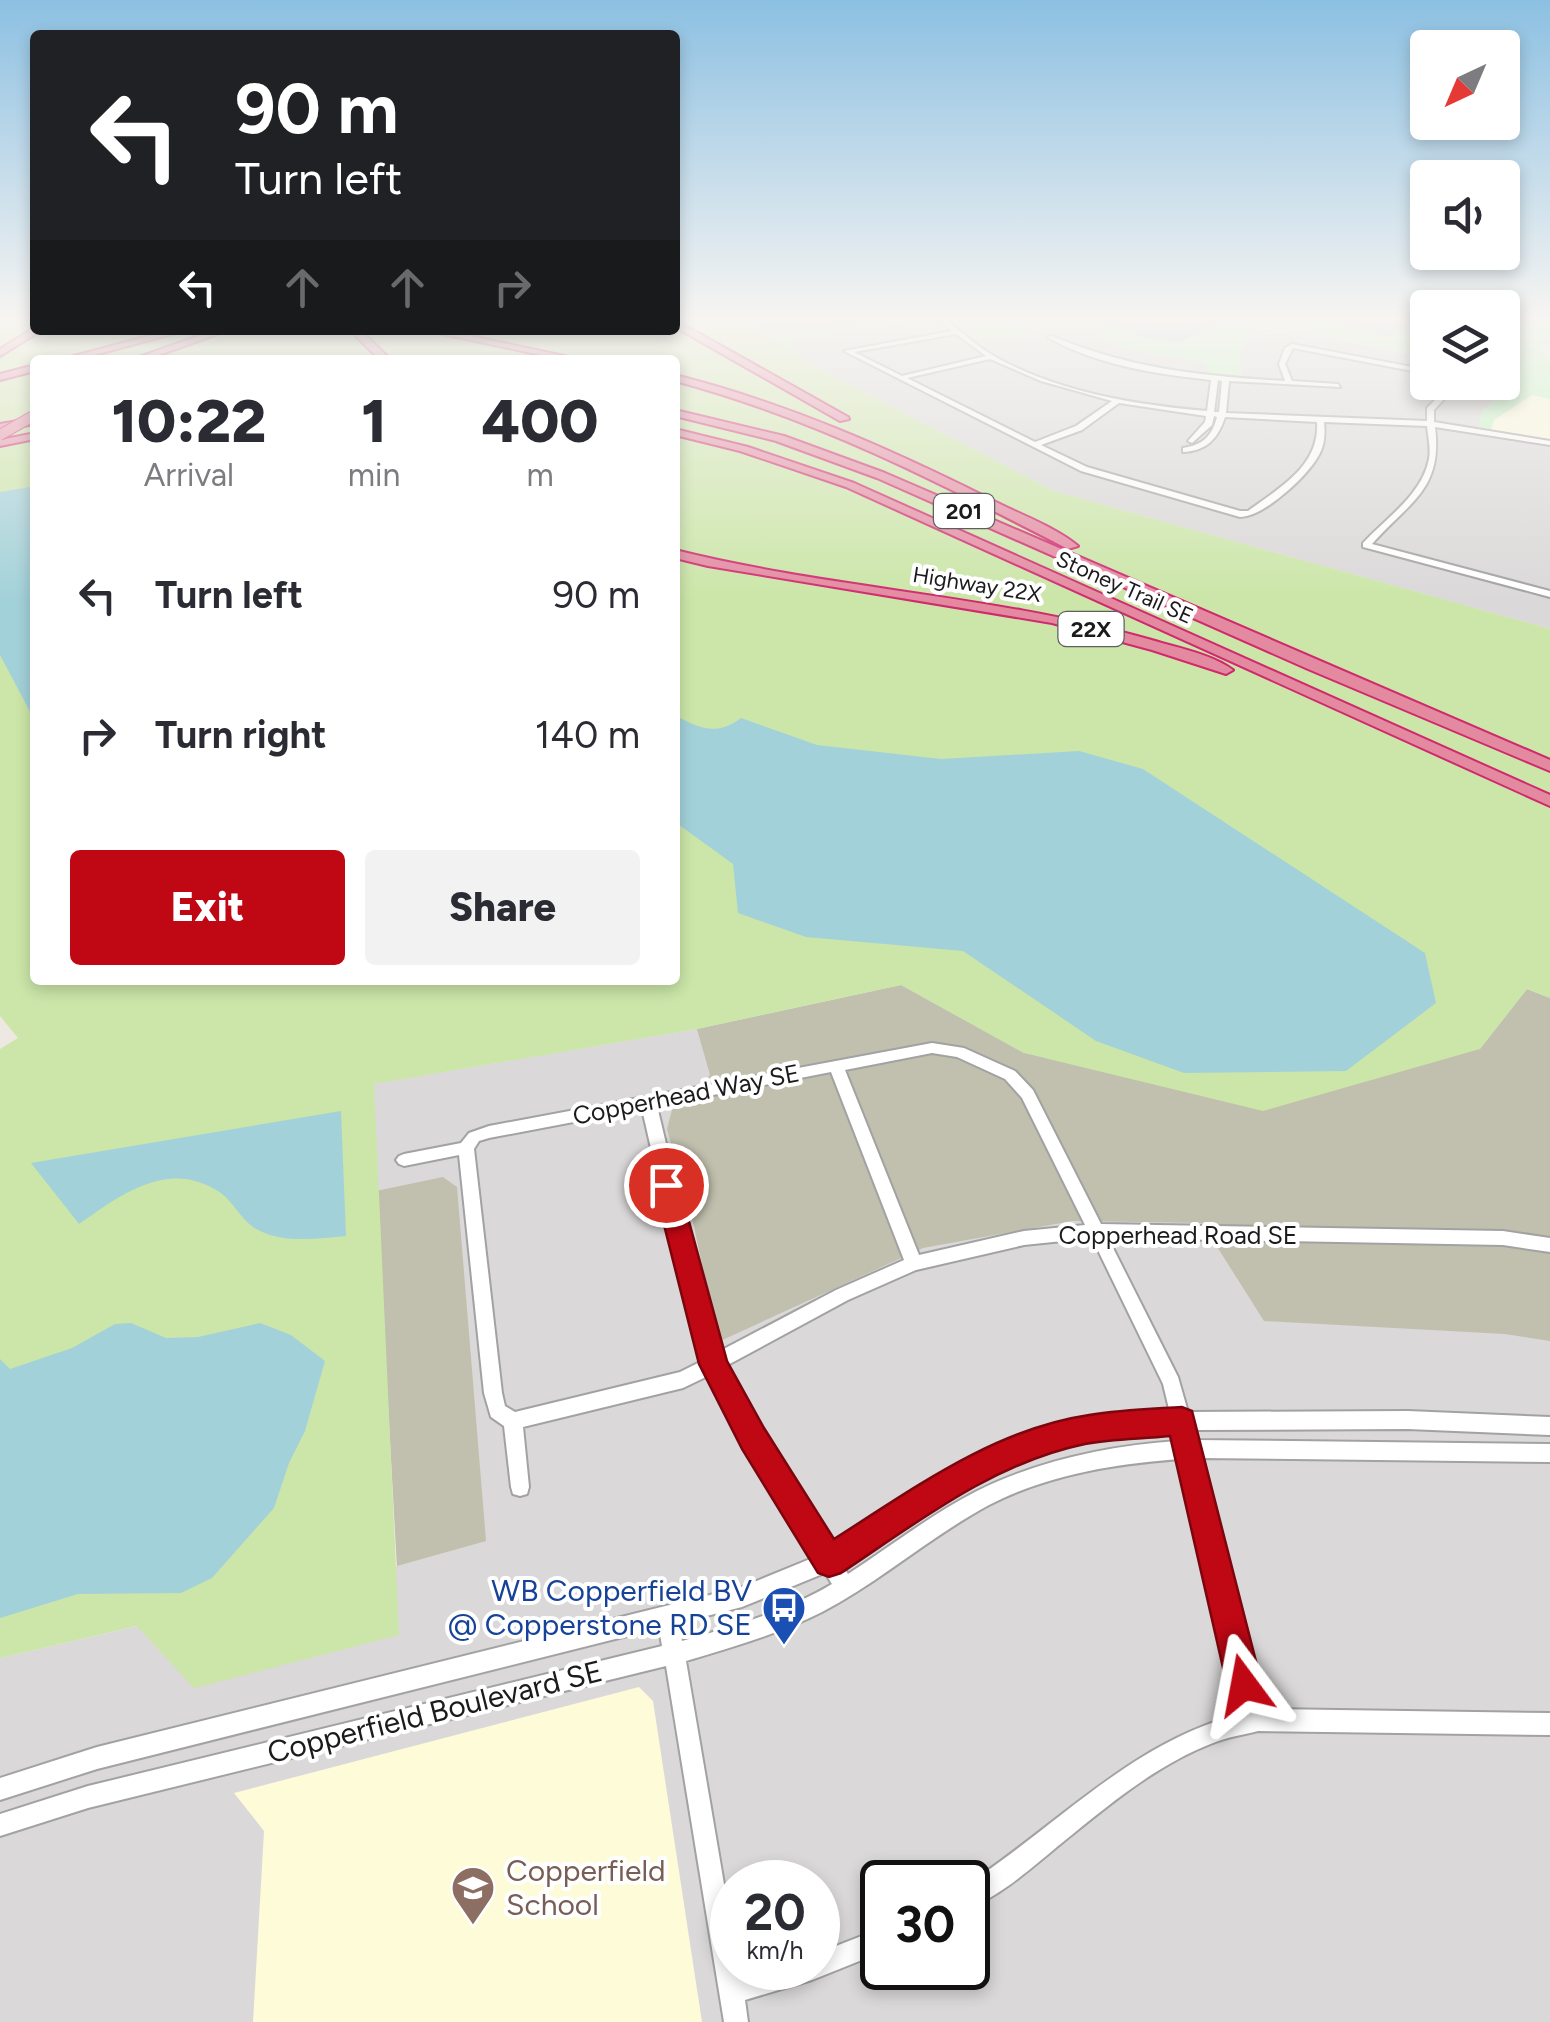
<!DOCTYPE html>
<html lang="en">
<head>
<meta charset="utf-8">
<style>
  :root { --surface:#fff; --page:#f2f2f3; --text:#2b2b33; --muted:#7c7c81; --accent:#c00714 }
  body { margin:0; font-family:Figtree,sans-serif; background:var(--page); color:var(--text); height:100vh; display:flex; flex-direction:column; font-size:38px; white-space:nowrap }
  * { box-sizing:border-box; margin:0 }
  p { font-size:32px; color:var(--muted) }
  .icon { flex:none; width:55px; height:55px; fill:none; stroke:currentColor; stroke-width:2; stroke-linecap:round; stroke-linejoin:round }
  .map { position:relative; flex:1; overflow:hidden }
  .sheet { position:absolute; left:30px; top:355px; width:650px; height:630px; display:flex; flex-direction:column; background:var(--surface); border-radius:10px; box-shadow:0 5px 15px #0003 }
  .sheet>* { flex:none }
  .top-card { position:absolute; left:30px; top:30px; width:650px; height:305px; border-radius:10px; box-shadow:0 5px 15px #0003; background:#202124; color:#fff; overflow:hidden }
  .needle { width:65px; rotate:224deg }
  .buttons { position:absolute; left:1410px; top:30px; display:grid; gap:20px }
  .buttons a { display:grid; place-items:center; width:110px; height:110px; border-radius:10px; background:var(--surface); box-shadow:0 5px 15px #0003; font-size:50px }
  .speed { position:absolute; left:710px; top:1860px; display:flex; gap:20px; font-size:50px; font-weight:700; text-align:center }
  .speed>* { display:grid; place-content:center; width:130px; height:130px; border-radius:50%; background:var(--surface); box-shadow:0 5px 15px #0003; line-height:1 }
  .speed small { font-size:25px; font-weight:400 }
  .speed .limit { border:5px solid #111; border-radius:15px; background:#fff; color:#111 }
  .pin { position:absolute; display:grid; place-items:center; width:85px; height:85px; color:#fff; margin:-42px; border:5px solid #fff; border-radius:50%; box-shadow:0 2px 10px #0007 }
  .me { position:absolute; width:110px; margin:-55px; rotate:347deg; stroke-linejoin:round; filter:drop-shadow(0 0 8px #0008) }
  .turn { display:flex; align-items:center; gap:35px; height:210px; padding:0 40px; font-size:45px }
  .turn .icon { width:130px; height:130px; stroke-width:2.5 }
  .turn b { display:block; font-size:70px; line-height:85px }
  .lanes { display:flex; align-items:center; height:95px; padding:0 40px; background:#0003; justify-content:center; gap:50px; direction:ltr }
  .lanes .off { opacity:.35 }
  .eta { display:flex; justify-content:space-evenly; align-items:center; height:170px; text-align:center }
  .eta b { font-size:60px; font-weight:800; line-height:70px }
  .action { display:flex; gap:20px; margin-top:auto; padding:20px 40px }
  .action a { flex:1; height:115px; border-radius:10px; background:var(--accent); color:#fff; font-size:40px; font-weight:800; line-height:115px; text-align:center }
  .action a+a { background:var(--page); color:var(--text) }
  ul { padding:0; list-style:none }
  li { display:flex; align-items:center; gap:30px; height:140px; padding:0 40px }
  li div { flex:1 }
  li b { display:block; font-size:38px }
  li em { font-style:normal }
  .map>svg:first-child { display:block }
  .residential { fill:#dad8d8; fill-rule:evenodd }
  .education { fill:#fefbd9 }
  .construction { fill:#c1bfad }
  .grass { fill:#cbe6a8; fill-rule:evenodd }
  .park { fill:#bef7bf }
  .water { fill:#a3d1d9 }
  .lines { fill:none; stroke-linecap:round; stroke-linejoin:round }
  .minor-casing { stroke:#a2a2a2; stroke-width:4 }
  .highway-casing { stroke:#d0296e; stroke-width:4 }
  .minor { fill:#fff; fill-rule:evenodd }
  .highway { fill:#e38aa1; fill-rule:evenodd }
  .highway-bridge-casing { stroke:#d0296e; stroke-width:12; stroke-linecap:butt }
  .highway-bridge { stroke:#e38aa1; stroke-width:10 }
  .route { fill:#c00714; stroke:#7d050d; stroke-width:2.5 }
  .labels { text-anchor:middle; stroke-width:8; stroke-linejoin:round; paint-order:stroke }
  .shield { fill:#fff; stroke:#5f5f5f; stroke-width:2.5 }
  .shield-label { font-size:22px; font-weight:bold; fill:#1b1b1b }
  .far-street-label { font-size:22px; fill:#1b1b1b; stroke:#fff }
  .street-label { font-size:25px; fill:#1b1b1b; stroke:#fff }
  .near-transit-label { font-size:30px; fill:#164399; stroke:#fff; text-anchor:end }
  .near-street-label { font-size:30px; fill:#1b1b1b; stroke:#fff }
  .near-education-label { font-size:30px; fill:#785e54; stroke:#fff; text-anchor:start }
</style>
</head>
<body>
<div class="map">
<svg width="1550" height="2022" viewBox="0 0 1550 2022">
  <rect width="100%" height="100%" fill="#ede8e1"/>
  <path class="residential" d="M 745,317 L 887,317 L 892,321 L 785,334 L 763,331 Z
    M 896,324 L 914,334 L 961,329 L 975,340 L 1050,333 L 1075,326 L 1127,349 L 1208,363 L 1243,377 L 1239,357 L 1241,348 L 1253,334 L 1309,334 L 1427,358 L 1428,382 L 1492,382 L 1512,386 L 1482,412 L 1479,428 L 1550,439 L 1550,629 L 1054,491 L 812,365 L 788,348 L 795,340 Z
    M 901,985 L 1550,998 L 1550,2022 L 0,2022 L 0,1658 L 397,1566 L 373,1084 L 697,1029 ZM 732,1882 L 818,1882 L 818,1968 L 732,1968 ZM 882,1882 L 968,1882 L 968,1968 L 882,1968 Z"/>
  <path class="education" d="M 1532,395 L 1550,399 L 1550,439 L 1491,430 L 1494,420 Z
    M 639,1687 L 653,1701 L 702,2022 L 253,2022 L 264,1831 L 234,1793 Z"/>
  <path class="construction" d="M 901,985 L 1024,1053 L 1480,1049 L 1527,989 L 1550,998 L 1550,1341 L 1505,1334 L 1264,1321 L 1202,1223 L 1072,1221 L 923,1248 L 718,1342 L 694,1226 L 667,1129 L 672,1110 L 710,1075 L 697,1029 Z
    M 443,1177 L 457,1187 L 486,1541 L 397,1566 L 376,1191 Z"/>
  <path class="grass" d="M 19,317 L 35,317 L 35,330 L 675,330 L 675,317 L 745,317 L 812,365 L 1054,491 L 1550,629 L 1550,998 L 1527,989 L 1480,1049 L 1263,1111 L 1024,1053 L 901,985 L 697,1029 L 374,1084 L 399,1635 L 194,1688 L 137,1626 L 0,1658 L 0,1049 L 18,1038 L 0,1016 L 0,329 ZM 35,360 L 675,360 L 675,980 L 35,980 Z"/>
  <path class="park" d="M 887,317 L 929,317 L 943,329 L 914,334 L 896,324 L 796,340 L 788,348 L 763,331 L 785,334 L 891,321 Z
    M 946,317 L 1427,317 L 1427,358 C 1396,351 1275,319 1252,336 C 1236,347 1239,362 1243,378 L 1208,376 L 1207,363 L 1127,349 L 1075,326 L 1051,333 L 974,340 Z
    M 1503,317 L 1550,317 L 1550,343 L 1538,348 L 1550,359 L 1550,399 L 1532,395 L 1494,420 L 1491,430 L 1478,428 L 1482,412 L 1511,387 L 1492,383 L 1502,382 Z"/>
  <path class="water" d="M 1105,317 L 1420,317 L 1427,322 L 1427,335 L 1407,330 L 1385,336 L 1318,318 L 1295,323 L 1250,319 L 1224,322 L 1181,342 L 1155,340 L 1108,326 Z
    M 35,486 L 35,721 L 0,655 L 0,492 Z
    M 675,715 C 700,729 717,736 741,718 L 817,745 L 941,759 L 1079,751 L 1143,769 L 1425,953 L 1436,1003 L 1346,1071 L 1184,1073 L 1096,1041 L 963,951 L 806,937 L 738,913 L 733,864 L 675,822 Z
    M 341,1111 L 346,1236 C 317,1239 279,1244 253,1227 C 241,1219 233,1202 221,1193 C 170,1158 123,1193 79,1224 L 31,1163 Z
    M 131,1323 L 166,1338 L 198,1337 L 260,1323 L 291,1335 L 325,1361 L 305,1431 L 289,1463 L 274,1508 L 212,1578 L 181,1593 L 78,1594 L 0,1618 L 0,1359 L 10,1369 L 72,1348 L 115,1324 Z"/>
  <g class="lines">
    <defs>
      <path id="minor" d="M 935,317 L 943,317 C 961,331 978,348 999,359 C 1063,393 1137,405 1207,411 L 1211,380 C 1156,374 1096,365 1047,337 L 1052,336 C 1131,369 1201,376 1285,381 L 1279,364 L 1285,348 L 1292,344 L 1428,370 L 1428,374 L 1293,348 L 1285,364 L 1292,381 L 1338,384 L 1340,387 L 1229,381 L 1226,413 L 1427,421 L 1427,408 L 1453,382 L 1460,382 L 1434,410 L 1434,422 L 1550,441 L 1550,445 L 1435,427 C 1443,490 1409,502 1372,544 L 1550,591 L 1550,597 L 1363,547 L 1363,543 C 1386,518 1422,495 1429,459 C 1431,448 1428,437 1427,426 L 1324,422 C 1325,433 1325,443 1320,453 C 1309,475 1264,517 1240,517 L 1081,471 L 844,351 L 952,331 ZM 956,334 L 986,356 L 902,376 L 854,352 ZM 990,359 L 1041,381 L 1112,401 L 1076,426 L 1035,442 L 907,378 ZM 1218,380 L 1222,381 L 1219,412 L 1214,412 ZM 1119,403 L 1206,416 L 1205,422 L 1188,441 L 1192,443 L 1212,425 L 1214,416 L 1217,417 C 1212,436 1203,445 1183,448 L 1183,452 C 1206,451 1218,439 1225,417 L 1317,422 C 1320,466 1279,488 1248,511 L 1240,511 L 1087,467 L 1041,445 L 1082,430 Z
        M 932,1043 L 964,1048 L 1015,1071 L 1033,1090 L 1101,1224 L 1503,1231 L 1550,1238 L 1550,1252 L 1503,1245 L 1108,1238 L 1178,1377 L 1188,1412 L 1408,1411 L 1550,1417 L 1550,1435 L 1408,1429 L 1192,1430 L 1195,1440 L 1550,1444 L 1550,1462 L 1199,1458 L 1261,1709 L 1550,1713 L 1550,1735 L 1258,1731 C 1243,1735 1227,1737 1213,1743 C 1156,1765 1110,1804 1063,1842 C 1036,1864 1000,1897 968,1908 L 968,1884 C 1058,1825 1133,1741 1241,1714 L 1181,1459 C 1115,1464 1049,1474 989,1505 C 931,1536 881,1581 822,1612 C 779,1634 732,1647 686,1661 L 732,1931 L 732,1968 L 739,1968 L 741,1977 L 773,1968 L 818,1968 L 818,1953 L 882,1928 L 882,1952 L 812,1980 L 745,2000 L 748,2022 L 724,2022 L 666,1666 L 88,1808 L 0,1836 L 0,1814 L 88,1786 L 662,1646 L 659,1628 L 97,1769 L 0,1800 L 0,1778 L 97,1747 L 742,1587 L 815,1557 L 743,1440 L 710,1375 L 683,1388 L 523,1427 L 529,1487 L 527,1494 L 520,1496 L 513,1494 L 511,1487 L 504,1426 L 491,1417 L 484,1393 L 459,1155 L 404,1166 L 399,1164 L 396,1160 L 399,1156 L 404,1154 L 461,1143 L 469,1133 L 489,1126 ZM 932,1053 L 957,1057 L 1005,1079 L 1022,1098 L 1085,1225 L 1024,1231 L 919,1255 L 845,1070 ZM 831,1072 L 904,1260 L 836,1290 L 718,1352 L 712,1336 L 657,1106 ZM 642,1109 L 694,1336 L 704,1360 L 680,1372 L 515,1412 L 505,1406 L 502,1393 L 474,1149 L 479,1141 L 489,1138 ZM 1092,1238 L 1163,1384 L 1170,1413 L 1086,1421 L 990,1452 L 832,1548 L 756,1427 L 724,1367 L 848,1300 L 916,1270 L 1024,1245 ZM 1174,1430 L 1177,1441 C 1107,1446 1040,1460 977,1491 C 932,1514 891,1546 848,1574 L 842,1564 L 995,1468 L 1086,1439 ZM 825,1573 L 832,1584 C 785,1612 734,1626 682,1641 L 679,1623 L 742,1607 Z"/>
      <path id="highway" d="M 675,320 L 848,417 L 849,419 L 840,421 L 675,327 Z
        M 34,328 L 42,330 L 0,356 L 0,349 Z
        M 171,330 L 187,330 L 76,360 L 59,360 Z
        M 215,330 L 229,330 L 145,360 L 131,360 Z
        M 350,330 L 360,330 L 391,360 L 380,360 Z
        M 424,330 L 443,330 L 583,360 L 564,360 Z
        M 471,330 L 523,330 L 475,334 Z
        M 35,365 L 35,371 L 0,380 L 0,374 Z
        M 675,375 C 786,403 888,448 990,499 C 1018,514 1054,526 1078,546 L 1068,549 C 940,483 814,418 675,381 Z
        M 675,410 L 784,436 L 885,473 L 1550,760 L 1550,771 L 1308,669 L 877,478 L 776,441 L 675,416 Z
        M 35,418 L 35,424 L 0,430 L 0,424 Z
        M 675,429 L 748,447 L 854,483 L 1550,795 L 1550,806 L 846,487 L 740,451 L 675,435 Z
        M 35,433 L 35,439 L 0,446 L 0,440 Z
        M 675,550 C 831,589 993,595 1148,639 C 1174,647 1212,654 1233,670 L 1226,674 L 1152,650 L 1052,623 L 708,566 L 675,558 Z"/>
    </defs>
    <use href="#minor" class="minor-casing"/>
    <use href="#highway" class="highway-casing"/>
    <use href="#minor" class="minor"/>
    <use href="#highway" class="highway"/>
    <defs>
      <path id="highway-bridge" d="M 0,435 L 35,415"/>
    </defs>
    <use href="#highway-bridge" class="highway-bridge-casing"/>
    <use href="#highway-bridge" class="highway-bridge"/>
  </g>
  <linearGradient id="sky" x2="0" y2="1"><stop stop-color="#8cc0e2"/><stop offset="0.53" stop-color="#f7f5f2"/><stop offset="1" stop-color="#f7f5f2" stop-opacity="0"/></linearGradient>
  <rect width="1550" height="601" fill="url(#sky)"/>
  <path class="route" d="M 666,1174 L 676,1177 L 679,1185 L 727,1361 L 764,1428 L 834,1539 C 913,1489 994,1429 1089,1415 C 1120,1410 1151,1409 1182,1407 L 1192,1411 L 1262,1685 L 1257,1697 L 1244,1702 L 1232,1697 L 1227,1685 L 1170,1436 C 1142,1439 1113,1439 1085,1444 C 993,1463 918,1522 841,1573 L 829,1577 L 818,1573 L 742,1449 L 699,1364 L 654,1185 L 657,1177 Z"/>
  <defs>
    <symbol id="bus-pin" viewBox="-11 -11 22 30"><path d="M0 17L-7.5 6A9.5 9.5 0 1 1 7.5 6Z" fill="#1a4fb4" stroke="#fff"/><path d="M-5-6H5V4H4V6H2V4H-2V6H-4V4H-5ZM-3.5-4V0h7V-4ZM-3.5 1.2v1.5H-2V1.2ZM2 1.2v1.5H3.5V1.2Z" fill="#fff"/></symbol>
    <symbol id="school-pin" viewBox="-11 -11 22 30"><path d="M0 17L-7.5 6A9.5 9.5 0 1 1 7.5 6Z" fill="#8d6e63" stroke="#fff"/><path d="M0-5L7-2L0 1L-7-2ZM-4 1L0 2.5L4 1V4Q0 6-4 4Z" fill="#fff"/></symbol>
  </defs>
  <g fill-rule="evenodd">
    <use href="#bus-pin" x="759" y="1583" width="50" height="68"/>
    <use href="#school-pin" x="448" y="1863" width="50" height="68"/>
  </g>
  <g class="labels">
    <g class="shield">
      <rect x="934" y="494" width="60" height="34" rx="8"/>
      <rect x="1058.5" y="612" width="65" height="34" rx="8"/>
    </g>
    <g class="shield-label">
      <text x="964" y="519">201</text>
      <text x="1091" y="637">22X</text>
    </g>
    <g class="far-street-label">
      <text transform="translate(977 584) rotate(9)" y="8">Highway 22X</text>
      <text transform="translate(1125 587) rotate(24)" y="8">Stoney Trail SE</text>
    </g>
    <g class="street-label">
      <text transform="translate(686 1094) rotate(-11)" y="9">Copperhead Way SE</text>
      <text x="1178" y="1244">Copperhead Road SE</text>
    </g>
    <g class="near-transit-label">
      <text x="752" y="1601">WB Copperfield BV<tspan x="752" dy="34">@ Copperstone RD SE</tspan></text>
    </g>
    <g class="near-street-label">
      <text transform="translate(435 1712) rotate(-14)" y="10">Copperfield Boulevard SE</text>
    </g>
    <g class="near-education-label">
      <text x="506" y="1881">Copperfield<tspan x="506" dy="34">School</tspan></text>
    </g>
  </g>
</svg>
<div class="buttons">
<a><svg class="needle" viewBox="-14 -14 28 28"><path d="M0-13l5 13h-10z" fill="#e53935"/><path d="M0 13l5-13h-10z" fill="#7c7c81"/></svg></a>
<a><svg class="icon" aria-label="sound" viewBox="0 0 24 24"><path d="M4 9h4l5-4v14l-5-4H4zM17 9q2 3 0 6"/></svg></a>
<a><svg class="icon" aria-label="layers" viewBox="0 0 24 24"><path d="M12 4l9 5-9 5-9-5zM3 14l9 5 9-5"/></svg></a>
</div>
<div class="speed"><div>20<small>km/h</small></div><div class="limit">30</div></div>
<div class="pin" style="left:666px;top:1185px;background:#d93025"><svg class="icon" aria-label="arrive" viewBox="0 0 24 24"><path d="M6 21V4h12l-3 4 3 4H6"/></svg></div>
<svg class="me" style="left:1244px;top:1685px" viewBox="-20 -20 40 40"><path d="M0-17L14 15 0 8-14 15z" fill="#c00714" stroke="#fff" stroke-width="4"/></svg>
<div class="top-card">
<div class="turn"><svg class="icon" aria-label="left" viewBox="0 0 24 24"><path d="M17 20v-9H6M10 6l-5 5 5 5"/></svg><div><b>90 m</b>Turn left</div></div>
<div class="lanes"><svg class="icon" aria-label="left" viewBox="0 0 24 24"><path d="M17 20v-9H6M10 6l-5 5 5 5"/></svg><svg class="icon off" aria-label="ahead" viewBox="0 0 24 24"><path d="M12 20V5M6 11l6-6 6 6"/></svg><svg class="icon off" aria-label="ahead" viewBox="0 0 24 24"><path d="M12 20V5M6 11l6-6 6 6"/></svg><svg class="icon off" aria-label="right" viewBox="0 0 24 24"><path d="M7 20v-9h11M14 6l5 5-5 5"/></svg></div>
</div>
<section class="sheet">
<div class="eta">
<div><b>10:22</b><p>Arrival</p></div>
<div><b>1</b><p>min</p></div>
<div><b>400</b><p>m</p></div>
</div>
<ul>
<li><svg class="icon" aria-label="left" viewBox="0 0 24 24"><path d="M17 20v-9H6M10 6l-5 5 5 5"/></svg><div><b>Turn left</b></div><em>90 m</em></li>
<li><svg class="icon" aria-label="right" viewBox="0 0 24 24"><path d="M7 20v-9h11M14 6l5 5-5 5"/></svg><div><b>Turn right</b></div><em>140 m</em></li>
</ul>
<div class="action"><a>Exit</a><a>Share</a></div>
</section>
</div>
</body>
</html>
